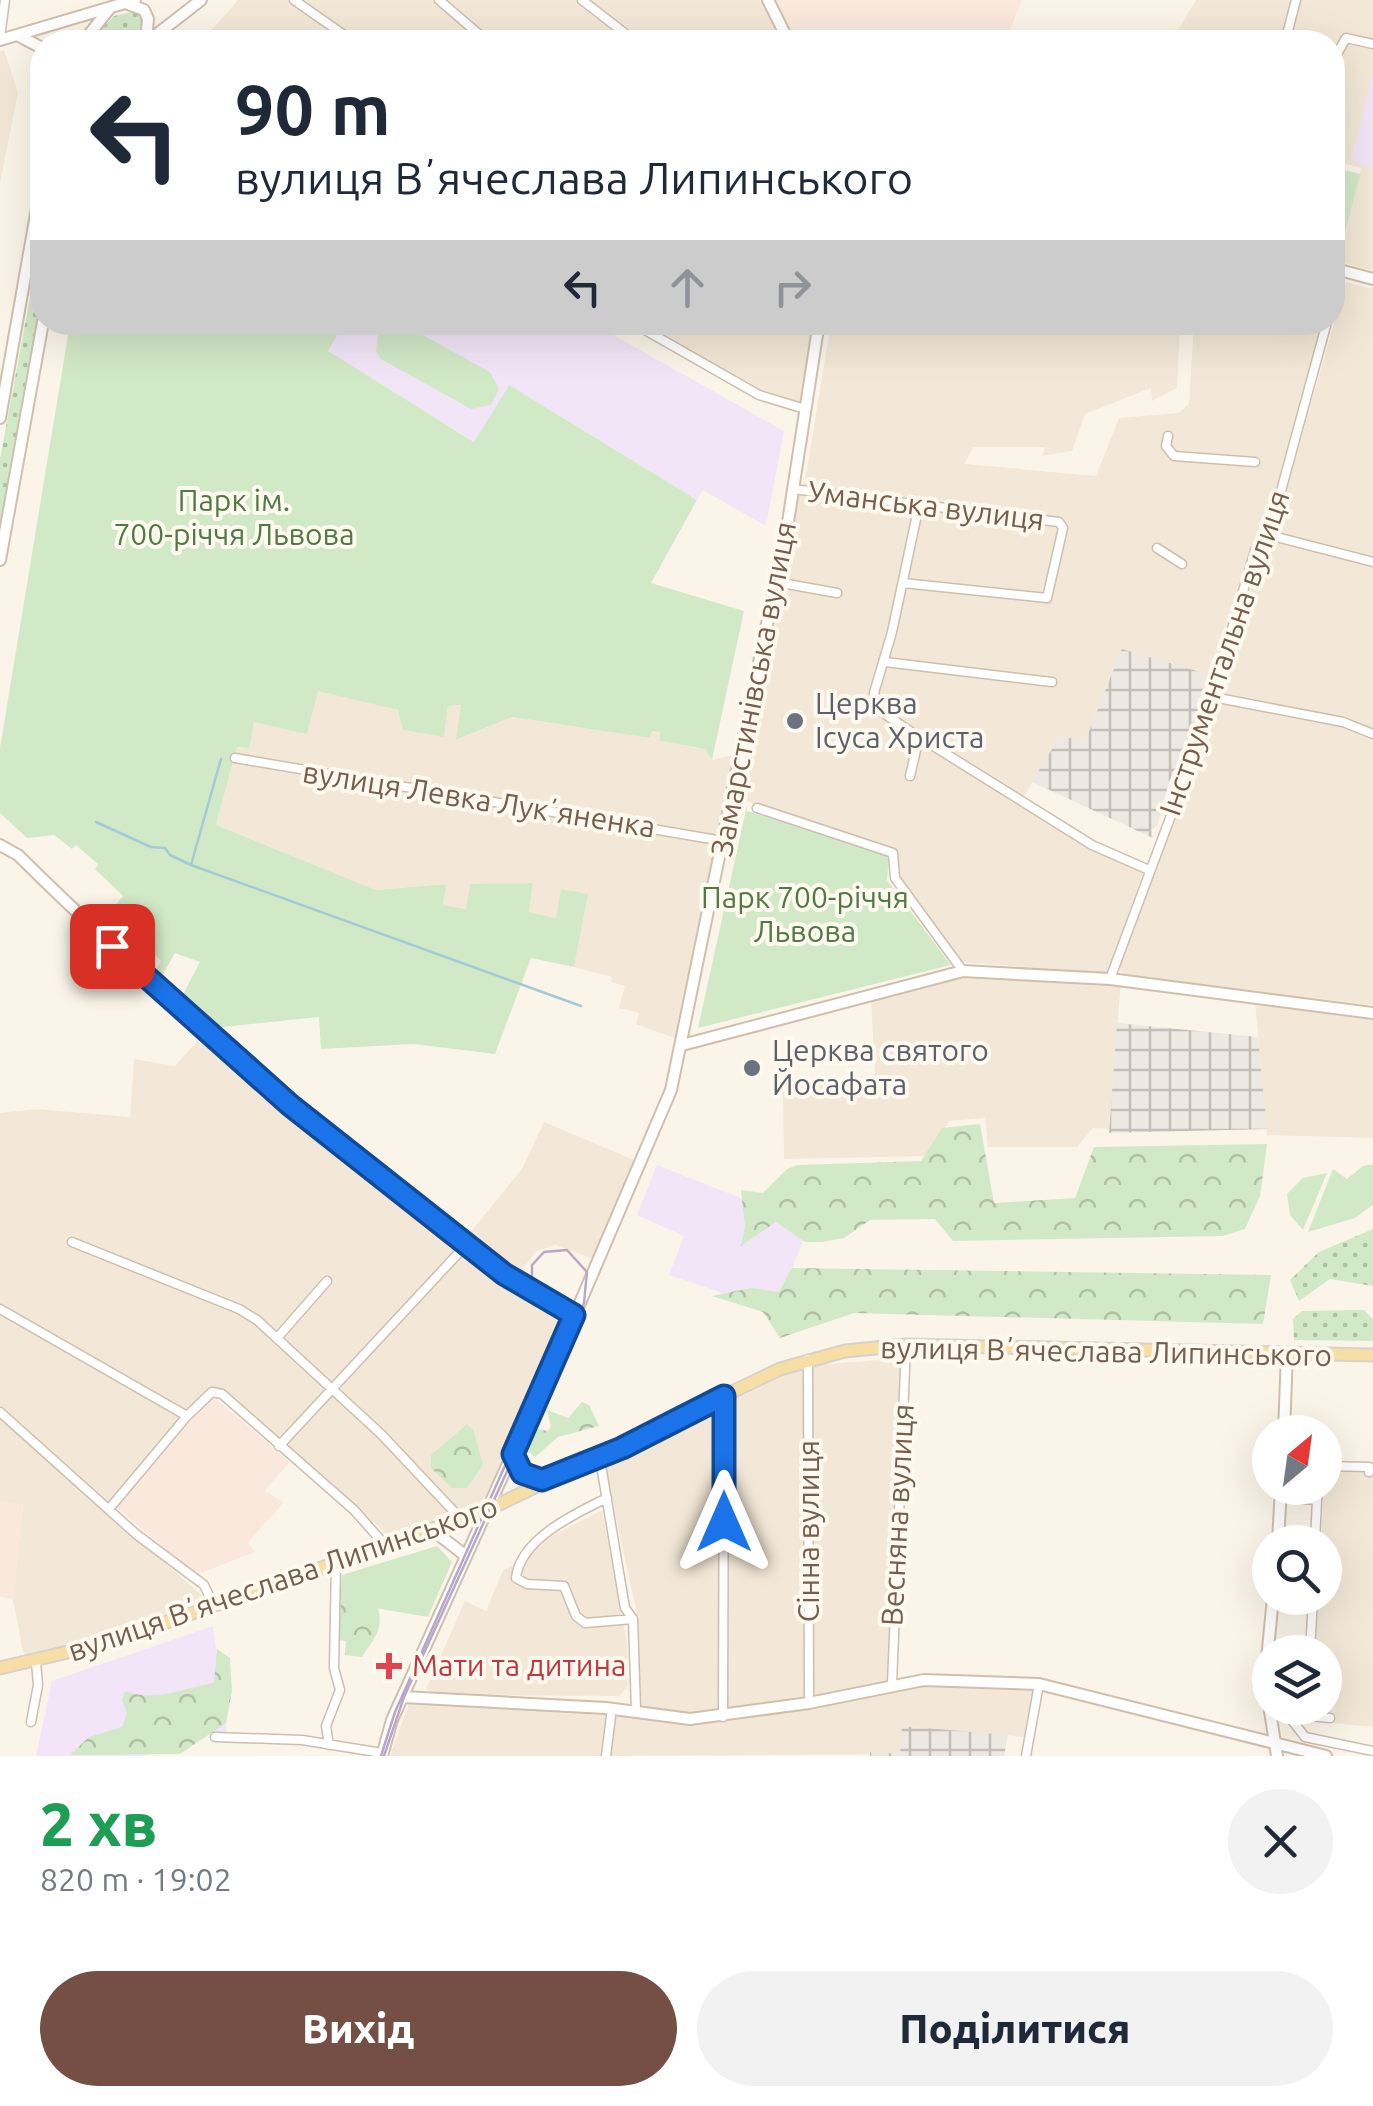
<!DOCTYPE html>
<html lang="uk">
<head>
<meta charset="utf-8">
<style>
  :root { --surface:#fff; --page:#f2f2f3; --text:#1f2937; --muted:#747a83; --accent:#754f44 }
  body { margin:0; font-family:Ubuntu,sans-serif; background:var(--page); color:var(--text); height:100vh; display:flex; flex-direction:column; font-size:38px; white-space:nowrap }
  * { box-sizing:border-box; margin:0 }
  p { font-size:32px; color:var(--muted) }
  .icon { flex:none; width:55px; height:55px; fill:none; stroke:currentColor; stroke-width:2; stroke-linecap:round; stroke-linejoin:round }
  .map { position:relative; height:1756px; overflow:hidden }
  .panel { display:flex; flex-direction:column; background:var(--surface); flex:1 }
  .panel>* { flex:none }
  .banner { position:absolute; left:30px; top:30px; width:1315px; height:305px; border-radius:40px; box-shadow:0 10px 40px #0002; background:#fff; color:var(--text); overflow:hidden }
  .needle { width:65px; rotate:29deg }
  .controls { position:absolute; left:1252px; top:1415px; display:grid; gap:20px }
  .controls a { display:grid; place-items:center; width:90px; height:90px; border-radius:50%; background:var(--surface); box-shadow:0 10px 40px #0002; font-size:50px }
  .pin { position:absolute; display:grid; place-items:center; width:85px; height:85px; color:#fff; margin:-42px; border-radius:20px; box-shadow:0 5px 15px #0006 }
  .me { position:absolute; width:110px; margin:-55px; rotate:0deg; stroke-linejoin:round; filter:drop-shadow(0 0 8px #0008) }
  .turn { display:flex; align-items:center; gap:35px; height:210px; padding:0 40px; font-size:45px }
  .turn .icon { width:130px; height:130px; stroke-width:2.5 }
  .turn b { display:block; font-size:70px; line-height:85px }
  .lanes { display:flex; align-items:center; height:95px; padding:0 40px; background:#0003; justify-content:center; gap:50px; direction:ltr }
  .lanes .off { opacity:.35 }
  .round { display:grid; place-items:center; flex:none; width:105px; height:105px; border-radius:52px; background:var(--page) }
  .overview { display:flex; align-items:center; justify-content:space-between; height:170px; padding:0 40px }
  h1 { font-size:60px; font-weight:800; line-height:75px; color:#1e9e55 }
  .primary-button { display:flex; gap:20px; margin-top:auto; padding:20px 40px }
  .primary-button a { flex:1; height:115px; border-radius:60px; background:var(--accent); color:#fff; font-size:40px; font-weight:800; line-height:115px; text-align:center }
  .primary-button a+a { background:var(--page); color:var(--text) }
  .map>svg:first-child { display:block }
  .residential { fill:#f3e8d7 }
  .commercial { fill:#fbe8dd }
  .industrial { fill:url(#industrial-grid) }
  .education { fill:#f2e5f8 }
  .grass { fill:url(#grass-dots) }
  .forest { fill:url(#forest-crowns) }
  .park { fill:#d2e9c7 }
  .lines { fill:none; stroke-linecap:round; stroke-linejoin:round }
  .stream { stroke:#a4cad6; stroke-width:2.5 }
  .street-casing { stroke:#cdbeaf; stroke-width:11 }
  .secondary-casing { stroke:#d0bfac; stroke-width:14 }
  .primary-casing { stroke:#d8d2cd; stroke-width:15 }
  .street { stroke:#fff; stroke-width:8 }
  .secondary { stroke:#fff; stroke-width:10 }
  .primary { stroke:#f6dea5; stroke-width:11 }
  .tram { stroke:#b9a7c5; stroke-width:2.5 }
  .route-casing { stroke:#114b97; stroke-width:25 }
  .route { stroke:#1a73e8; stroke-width:18 }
  .worship-dot { fill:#6b7280; stroke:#fef9ef; stroke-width:4 }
  .health-dot { fill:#e0444e; stroke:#fef9ef; stroke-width:4 }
  .labels { text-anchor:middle; stroke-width:8; stroke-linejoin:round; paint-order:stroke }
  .park-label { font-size:30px; fill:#517946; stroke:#fef9ef }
  .street-label { font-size:30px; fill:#755e4d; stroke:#fef9ef }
  .worship-label { font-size:30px; fill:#5b616d; stroke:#fef9ef; text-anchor:start }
  .health-label { font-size:30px; fill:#be3a42; stroke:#fef9ef; text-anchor:start }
</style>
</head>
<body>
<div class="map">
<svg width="1373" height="1756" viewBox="0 0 1373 1756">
  <defs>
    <pattern id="industrial-grid" width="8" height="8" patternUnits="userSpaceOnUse" patternTransform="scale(2.5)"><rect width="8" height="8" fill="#ede8e2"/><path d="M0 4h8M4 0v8" fill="none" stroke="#c5bfb9"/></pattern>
    <pattern id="grass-dots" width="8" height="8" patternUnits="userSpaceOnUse" patternTransform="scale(2.5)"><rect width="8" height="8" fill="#d2e9c7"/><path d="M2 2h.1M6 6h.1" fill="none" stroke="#afc0a4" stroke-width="1.8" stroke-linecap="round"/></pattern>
    <pattern id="forest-crowns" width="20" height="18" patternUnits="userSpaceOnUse" patternTransform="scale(2.5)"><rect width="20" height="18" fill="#d2e9c7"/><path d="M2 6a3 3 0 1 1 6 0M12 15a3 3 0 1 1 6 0" fill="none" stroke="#afc0a4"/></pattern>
  </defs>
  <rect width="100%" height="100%" fill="#fbf5e9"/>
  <path class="residential" d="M 238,0 L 760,0 L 781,42 L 222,42 L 209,33 Z
    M 1196,0 L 1287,0 L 1292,2 L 1281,42 L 1171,42 Z
    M 1299,0 L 1373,0 L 1373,271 L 1338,261 L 1361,168 L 1333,160 L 1332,42 L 1288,42 Z
    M 4,50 L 18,93 L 0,183 L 0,51 Z
    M 1346,282 L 1373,289 L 1373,1005 L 1125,977 L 1119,968 L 1203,738 L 1250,580 L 1274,533 Z
    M 635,323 L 815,323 L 803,406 L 759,393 Z
    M 831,323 L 1180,323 L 1177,388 L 1152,401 L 1151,388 L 1085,414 L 1072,451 L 1042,456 L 1045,447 L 973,447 L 965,464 L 1096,476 L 1119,418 L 1178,413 L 1189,404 L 1194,323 L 1325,323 L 1268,531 L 1249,550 L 1214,676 L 1122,649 L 1085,741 L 1060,736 L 1021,802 L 1087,846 L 1143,873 L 1107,973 L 961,962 L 897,875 L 897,852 L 738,798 L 794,491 L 921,508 L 923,499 L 804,486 Z
    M 318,690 L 399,710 L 404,721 L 444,736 L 448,706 L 462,705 L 457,740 L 512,717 L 643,737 L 651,731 L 661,732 L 660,741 L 705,749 L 712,760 L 738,754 L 680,1040 L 636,1024 L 639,1013 L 619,1008 L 625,986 L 611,982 L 612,977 L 574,967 L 587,894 L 557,918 L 529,912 L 533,883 L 470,885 L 467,909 L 443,905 L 445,884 L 376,890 L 216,825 L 237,746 L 253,722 Z
    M 963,975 L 1121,982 L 1109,1129 L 1093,1128 L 1077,1147 L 988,1147 L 985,1118 L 949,1121 L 929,1156 L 784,1159 L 783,1089 L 875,1074 L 871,999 Z
    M 1255,1002 L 1373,1017 L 1373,1138 L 1267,1135 Z
    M 203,1035 L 460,1246 L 570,1318 L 488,1493 L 477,1507 L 390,1537 L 226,1394 L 213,1388 L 202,1394 L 105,1509 L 207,1600 L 37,1658 L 23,1652 L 13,1599 L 23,1505 L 0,1501 L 0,1113 L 36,1109 L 130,1117 L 134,1059 L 175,1066 Z
    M 544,1122 L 639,1162 L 597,1260 L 555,1245 L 537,1251 L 516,1277 L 464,1240 L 522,1169 Z
    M 902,1358 L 890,1682 L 729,1714 L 691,1716 L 641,1706 L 638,1618 L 604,1463 L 804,1366 Z
    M 1325,1460 L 1373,1462 L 1373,1727 L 1312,1721 L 1313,1708 L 1325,1708 L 1325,1652 L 1316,1652 L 1318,1598 L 1325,1598 L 1325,1542 L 1321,1542 Z
    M 602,1510 L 627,1642 L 628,1685 L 620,1696 L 442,1695 L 426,1689 L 465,1601 L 486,1611 L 503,1570 L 526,1559 L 552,1536 Z
    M 958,1682 L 1036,1687 L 1025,1737 L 903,1726 L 900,1754 L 608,1756 L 614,1711 L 689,1721 L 724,1720 L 897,1686 Z
    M 416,1700 L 608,1710 L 603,1756 L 390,1756 L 409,1703 Z"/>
  <path class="commercial" d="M 774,0 L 1022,0 L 1005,42 L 795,42 Z
    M 212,1396 L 290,1462 L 265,1490 L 283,1503 L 248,1543 L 255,1552 L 196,1575 L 116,1507 Z
    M 0,1501 L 23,1504 L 13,1599 L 0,1597 Z"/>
  <path class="industrial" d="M 1122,649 L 1214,676 L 1209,693 L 1198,698 L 1202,709 L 1169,782 L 1157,826 L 1151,829 L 1153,838 L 1032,782 L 1060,736 L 1085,741 Z
    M 1117,1023 L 1258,1037 L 1267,1129 L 1109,1133 Z
    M 902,1726 L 1008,1735 L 1004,1756 L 870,1756 L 870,1752 L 900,1754 Z"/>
  <path class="education" d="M 1373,73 L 1373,167 L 1351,161 Z
    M 344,323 L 592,323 L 784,431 L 766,526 L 703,490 L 697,500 L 509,385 L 475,442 L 327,351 Z
    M 657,1165 L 809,1225 L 776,1311 L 669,1275 L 684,1236 L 637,1215 Z
    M 213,1626 L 227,1733 L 147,1740 L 145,1756 L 36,1756 L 52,1681 Z"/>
  <path class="grass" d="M 135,11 L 143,18 L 136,42 L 90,42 L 114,16 Z
    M 30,298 L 41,300 L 0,532 L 0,459 Z
    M 1373,1229 L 1373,1286 L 1330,1279 L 1299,1301 L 1290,1280 L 1319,1252 Z
    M 1364,1310 L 1373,1319 L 1373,1341 L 1294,1340 L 1293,1319 L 1302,1311 Z"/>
  <path class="forest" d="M 980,1124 L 994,1203 L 1075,1198 L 1094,1147 L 1267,1144 L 1260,1196 L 1245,1229 L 1223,1236 L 953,1241 L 935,1219 L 870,1220 L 844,1238 L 822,1242 L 805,1242 L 776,1222 L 741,1246 L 745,1227 L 741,1190 L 763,1193 L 787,1169 L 798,1165 L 921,1161 L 942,1128 Z
    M 792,1268 L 1271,1275 L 1263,1324 L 854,1313 L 780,1338 L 763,1312 L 712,1296 L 751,1288 L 779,1292 Z
    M 582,1402 L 589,1405 L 599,1426 L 558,1437 L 535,1457 L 524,1448 L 532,1428 L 548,1431 L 551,1426 L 547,1410 L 568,1418 Z
    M 467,1424 L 474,1431 L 483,1465 L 467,1488 L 452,1488 L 431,1468 L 431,1455 Z
    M 341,1600 L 376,1603 C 386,1628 375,1637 362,1657 L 345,1655 L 346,1641 L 338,1640 Z
    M 217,1649 L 230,1658 L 232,1691 L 226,1723 L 180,1754 L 70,1755 L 89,1737 L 122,1727 L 127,1713 L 122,1700 L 125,1691 C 157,1703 181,1688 214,1683 Z"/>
  <path class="park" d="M 1333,167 L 1360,174 L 1338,261 L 1333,260 Z
    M 70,323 L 344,323 L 328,351 L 474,442 L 509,385 L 697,500 L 651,583 L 744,611 L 712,760 L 705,749 L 660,741 L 660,732 L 652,731 L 650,737 L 643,737 L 512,717 L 456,740 L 461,705 L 448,706 L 444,737 L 403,730 L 398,710 L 318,691 L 307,734 L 254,722 L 249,748 L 237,747 L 216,825 L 376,890 L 446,884 L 443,905 L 466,909 L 470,884 L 533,883 L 529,912 L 556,918 L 561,889 L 588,894 L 574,967 L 531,958 L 495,1054 L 413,1044 L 321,1049 L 319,1017 L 214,1028 L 178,1004 L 200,962 L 175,953 L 157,984 L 151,979 L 161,961 L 113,908 L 123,896 L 95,869 L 98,864 L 76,845 L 72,849 L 54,835 L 27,838 L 0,813 L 0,748 Z
    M 401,323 L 490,372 L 499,389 L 491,405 L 471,409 L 381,359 L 376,351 L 378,334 L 392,324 Z
    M 747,805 L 747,811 L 889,857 L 887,880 L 951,965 L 698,1028 Z
    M 1373,1164 L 1373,1205 L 1355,1218 L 1308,1232 L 1333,1169 L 1347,1179 L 1363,1166 Z
    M 1327,1173 L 1303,1230 L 1290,1215 L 1287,1194 L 1303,1178 Z
    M 437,1546 L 452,1562 L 428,1617 L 340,1602 L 342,1575 Z"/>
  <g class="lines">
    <path class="stream" d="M 221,759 L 191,865 L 581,1006
      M 96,822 L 151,847 L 165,848 L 170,855 L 191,865"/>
    <defs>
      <path id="street" d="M 294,0 L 354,42
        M 439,0 L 488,42
        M 582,0 L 636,42
        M 0,37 L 5,0
        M 214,40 L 217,42
        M 1285,42 L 1296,0
        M 1337,54 L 1346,38 L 1373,44
        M 1332,302 L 1341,271
        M 631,322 L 759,395 L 805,409
        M 1168,436 L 1166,446 L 1174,456 L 1255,462
        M 793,489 L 1059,522 L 1063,528 L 1047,598 L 903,583
        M 1269,535 L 1373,562
        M 1157,548 L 1182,564
        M 776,582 L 837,593
        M 885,662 L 1052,682
        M 1213,697 L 1343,722 L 1373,734
        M 919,737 L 1092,845 L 1149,870
        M 235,758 L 723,841
        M 910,776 L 919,737 L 880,711 L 874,693 L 892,632 L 919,505
        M 757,808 L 893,853 L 895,878 L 963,971
        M 1110,979 L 1201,735 L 1255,550 L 1269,535 L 1327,322
        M 72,1242 L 239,1309 L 257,1320 L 381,1434 L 461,1519
        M 0,1309 L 187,1416 L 212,1392 L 222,1394 L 354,1510 L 385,1545
        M 278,1337 L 327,1281
        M 808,1359 L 809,1703
        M 0,1412 L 136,1534 L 204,1585 L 213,1604
        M 279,1446 L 466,1245
        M 600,1459 L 625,1608 L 633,1619 L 636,1711
        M 1325,1466 L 1369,1467 L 1369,1472
        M 607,1498 C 576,1513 520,1539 516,1578 L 527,1584 L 564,1586 L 576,1616 L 585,1623 L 633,1619
        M 1287,1498 L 1317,1500 L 1318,1488
        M 109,1509 L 187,1416
        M 1315,1542 L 1317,1500
        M 1310,1652 L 1313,1598
        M 892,1684 L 906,1345
        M 1269,1712 L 1330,1718
        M 1287,1714 L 1305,1737 L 1373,1751
        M 723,1717 L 724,1396
        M 31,1722 L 38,1685 L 36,1662
        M 215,1737 L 302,1740 L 382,1753
        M 329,1745 L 326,1726 L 340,1690 L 334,1668 L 336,1563
        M 606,1756 L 612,1708
        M 1026,1756 L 1039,1684"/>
      <path id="secondary" d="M 768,0 L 789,42
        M 128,4 L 144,10 L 148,19 L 146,42
        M 19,36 L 42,48
        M 0,40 L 135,0
        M 83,42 L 110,8
        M 147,42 L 201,0
        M 1332,268 L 1373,279
        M 0,418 L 42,180
        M 0,560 L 43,322
        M 0,845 L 18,855 C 140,976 267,1085 401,1192 C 458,1237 511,1279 574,1315
        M 682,1045 L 963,971 L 1110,979 L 1373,1013
        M 1284,1432 L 1287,1353
        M 513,1455 C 517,1472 529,1484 547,1478
        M 431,1529 L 466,1556
        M 1278,1542 L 1281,1488
        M 1273,1598 L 1265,1679 L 1277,1756
        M 403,1697 L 606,1708 L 690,1719 L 809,1703 L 924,1680 L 1039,1684 L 1326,1756
        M 382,1756 L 392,1720 L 565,1338 L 671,1090 L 788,522 L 819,322"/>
      <path id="primary" d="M 0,1668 L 110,1642 L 487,1510 L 780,1369 L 845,1351 L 906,1345 L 1373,1355"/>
    </defs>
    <use href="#street" class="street-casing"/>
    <use href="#secondary" class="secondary-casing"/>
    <use href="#primary" class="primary-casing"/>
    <use href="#street" class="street"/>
    <use href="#secondary" class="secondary"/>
    <use href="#primary" class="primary"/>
    <path class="tram" d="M 381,1756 L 395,1712 L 566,1329 L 563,1315 L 532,1288 L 532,1265 L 544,1252 L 567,1250 L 587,1272 L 584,1303 L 404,1697 L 384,1756"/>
  </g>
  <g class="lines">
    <defs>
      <path id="route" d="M 112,946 L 290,1105 L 504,1274 L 574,1315 L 513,1454 L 522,1473 L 542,1480 L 622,1448 L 724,1396 L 724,1522"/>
    </defs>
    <use href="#route" class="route-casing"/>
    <use href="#route" class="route"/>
  </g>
  <g class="worship-dot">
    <circle cx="795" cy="721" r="10"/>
    <circle cx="752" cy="1068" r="10"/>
  </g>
  <path class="health-dot" d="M384 1651h10v10h10v10h-10v10h-10v-10h-10v-10h10z"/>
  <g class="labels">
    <g class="park-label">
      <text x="234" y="511">Парк ім.<tspan x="234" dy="34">700-річчя Львова</tspan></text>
      <text x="805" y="908">Парк 700-річчя<tspan x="805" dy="34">Львова</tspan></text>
    </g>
    <g class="street-label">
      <text transform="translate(926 506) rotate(7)" y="10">Уманська вулиця</text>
      <text transform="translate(1225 653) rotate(-71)" y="10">Інструментальна вулиця</text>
      <text transform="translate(754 689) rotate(-79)" y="10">Замарстинівська вулиця</text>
      <text transform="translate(479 800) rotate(9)" y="10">вулиця Левка Лукʼяненка</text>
      <text transform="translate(1106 1352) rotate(1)" y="10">вулиця Вʼячеслава Липинського</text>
      <text transform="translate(898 1515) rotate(-87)" y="10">Весняна вулиця</text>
      <text transform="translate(809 1531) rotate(-90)" y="10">Сінна вулиця</text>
      <text transform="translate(283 1579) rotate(-19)" y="10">вулиця Вʼячеслава Липинського</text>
    </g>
    <g class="worship-label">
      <text x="815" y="714">Церква<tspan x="815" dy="34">Ісуса Христа</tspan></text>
      <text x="772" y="1061">Церква святого<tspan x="772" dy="34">Йосафата</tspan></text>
    </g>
    <g class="health-label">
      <text x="412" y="1676">Мати та дитина</text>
    </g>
  </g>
</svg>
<div class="controls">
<a><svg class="needle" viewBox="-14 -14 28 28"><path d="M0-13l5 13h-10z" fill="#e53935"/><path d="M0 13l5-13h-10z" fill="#747a83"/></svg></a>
<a><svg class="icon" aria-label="search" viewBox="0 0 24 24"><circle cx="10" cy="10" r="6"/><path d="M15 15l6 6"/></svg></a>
<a><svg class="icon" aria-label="layers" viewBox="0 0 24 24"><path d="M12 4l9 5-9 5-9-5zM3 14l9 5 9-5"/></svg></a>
</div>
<div class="pin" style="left:112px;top:946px;background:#d93025"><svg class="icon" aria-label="arrive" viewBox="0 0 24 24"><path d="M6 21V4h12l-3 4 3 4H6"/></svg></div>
<svg class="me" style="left:724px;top:1522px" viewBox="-20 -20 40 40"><path d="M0-17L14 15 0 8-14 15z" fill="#1a73e8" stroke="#fff" stroke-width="4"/></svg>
<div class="banner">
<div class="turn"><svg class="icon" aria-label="left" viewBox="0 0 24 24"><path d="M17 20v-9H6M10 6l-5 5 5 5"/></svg><div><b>90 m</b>вулиця Вʼячеслава Липинського</div></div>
<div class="lanes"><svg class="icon" aria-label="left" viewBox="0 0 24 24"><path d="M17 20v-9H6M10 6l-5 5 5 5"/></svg><svg class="icon off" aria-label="ahead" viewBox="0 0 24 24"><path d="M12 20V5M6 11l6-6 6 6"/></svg><svg class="icon off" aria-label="right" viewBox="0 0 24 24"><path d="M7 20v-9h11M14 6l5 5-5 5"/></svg></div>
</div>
</div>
<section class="panel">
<div class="overview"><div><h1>2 хв</h1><p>820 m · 19:02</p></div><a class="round"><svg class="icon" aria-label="close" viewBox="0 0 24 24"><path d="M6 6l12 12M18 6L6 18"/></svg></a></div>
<div class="primary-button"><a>Вихід</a><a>Поділитися</a></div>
</section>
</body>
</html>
